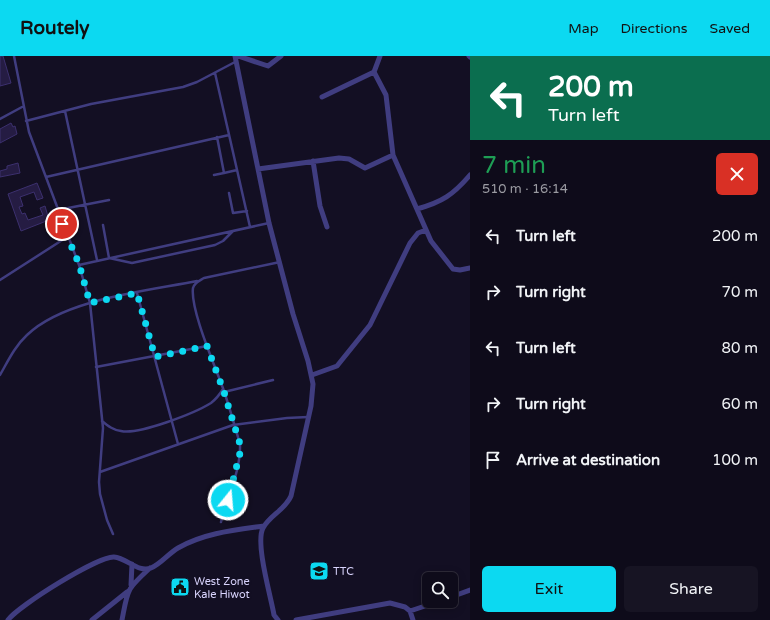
<!DOCTYPE html>
<html lang="en">
<head>
<meta charset="utf-8">
<style>
  :root { --surface:#0e0b1a; --page:#171423; --text:#f1f3f6; --muted:#9b9ba2; --line:#2e2b39; --accent:#0cd9f1 }
  body { margin:0; font-family:"Varela Round",sans-serif; background:var(--page); color:var(--text); height:100vh; display:flex; flex-direction:column; font-size:15px; white-space:nowrap }
  * { box-sizing:border-box; margin:0 }
  p { font-size:13px; color:var(--muted) }
  .icon { flex:none; width:22px; height:22px; fill:none; stroke:currentColor; stroke-width:2; stroke-linecap:round; stroke-linejoin:round }
  .map { position:relative; flex:1; overflow:hidden }
  .side { display:flex; flex-direction:column; background:var(--surface); width:300px }
  .side>* { flex:none }
  .banner { background:#0b6e4f; color:#fff; overflow:hidden }
  .buttons { position:absolute; left:422px; top:516px; display:grid; gap:8px }
  .buttons a { display:grid; place-items:center; width:36px; height:36px; border-radius:6px; background:var(--surface); box-shadow:0 2px 10px #0003,0 0 0 1px var(--line); font-size:20px }
  .pin { position:absolute; display:grid; place-items:center; width:34px; height:34px; color:#fff; margin:-17px; border:2px solid #fff; border-radius:50%; box-shadow:0 1px 4px #0007 }
  .me { position:absolute; width:44px; margin:-22px; rotate:17deg; stroke-linejoin:round; filter:drop-shadow(0 0 3px #0008) }
  .turn { display:flex; align-items:center; gap:14px; height:84px; padding:0 12px; font-size:18px }
  .turn .icon { width:52px; height:52px; stroke-width:2.5 }
  .turn b { display:block; font-size:28px; line-height:34px }
  .round { display:grid; place-items:center; flex:none; width:42px; height:42px; border-radius:6px; background:var(--page) }
  .summary { display:flex; align-items:center; justify-content:space-between; height:68px; padding:0 12px }
  h1 { font-size:24px; font-weight:600; line-height:30px; color:#1e9e55 }
  .action { display:flex; gap:8px; margin-top:auto; padding:8px 12px }
  .action a { flex:1; height:46px; border-radius:6px; background:var(--accent); color:#111; font-size:16px; font-weight:600; line-height:46px; text-align:center }
  .action a+a { background:var(--page); color:var(--text) }
  ul { padding:0; list-style:none }
  li { display:flex; align-items:center; gap:12px; height:56px; padding:0 12px }
  li div { flex:1 }
  li b { display:block; font-size:15px }
  li em { font-style:normal }
  header { display:flex; align-items:center; gap:24px; box-sizing:border-box; height:56px; padding:0 20px; background:var(--accent); color:#111 }
  header strong { font-size:19px }
  nav { display:flex; gap:22px; margin-inline-start:auto; font-size:14px }
  main { display:flex; flex:1; min-height:0 }
  .map>svg:first-child { display:block }
  .building { fill:#251c43; stroke:#3c306e }
  .lines { fill:none; stroke-linecap:round; stroke-linejoin:round }
  .service { stroke:#403d80; stroke-width:2.5 }
  .minor { stroke:#403d80; stroke-width:5 }
  .route { stroke:#0cd9f1; stroke-width:7; stroke-dasharray:0 12.6 }
  .labels { text-anchor:middle; stroke-width:4; stroke-linejoin:round; paint-order:stroke }
  .poi-label { font-size:11px; fill:#d9d4fd; stroke:#130f23; text-anchor:start }
</style>
</head>
<body>
<header>
<strong>Routely</strong>
<nav><a>Map</a><a>Directions</a><a>Saved</a></nav>
</header>
<main>
<div class="map">
<svg width="470" height="564" viewBox="0 0 470 564">
  <rect width="100%" height="100%" fill="#130f23"/>
  <path class="building" d="M 0,0 L 3,0 L 11,27 L 0,30 Z
    M 11,67 L 13,71 L 15,70 L 17,78 L 0,87 L 0,73 Z
    M 18,107 L 20,117 L 0,121 L 0,115 L 7,113 L 7,110 Z
    M 37,127 L 43,142 L 37,144 L 34,136 L 20,141 L 23,150 L 19,151 L 22,158 L 25,157 L 28,164 L 43,159 L 40,152 L 45,150 L 49,164 L 21,175 L 8,138 Z"/>
  <g class="lines">
    <path class="service" d="M 14,0 L 29,76 L 79,209 L 90,247 L 103,372 L 99,426 L 100,438 L 107,464 L 113,478
      M 215,17 L 250,171
      M 65,55 L 97,204
      M 0,63 L 22,51
      M 26,65 L 91,48 L 183,31 L 197,26 L 235,6
      M 217,81 L 224,117 L 237,114
      M 214,119 L 224,117
      M 46,121 L 229,79
      M 229,137 L 233,157 L 247,155
      M 58,154 L 109,144
      M 103,169 L 109,202 L 132,207 L 215,189 L 223,185 L 233,175
      M 79,209 L 269,167
      M 0,224 L 67,181
      M 137,237 L 178,388
      M 96,311 L 207,290
      M 0,319 C 8,305 15,290 27,279 C 64,243 147,235 197,225
      M 224,336 L 273,324
      M 102,365 C 108,370 113,374 121,375 C 139,379 195,357 211,347 C 216,343 220,338 223,333
      M 100,416 L 233,369 L 287,362 L 308,361
      M 221,466 C 227,441 241,415 240,388 C 235,371 230,353 224,335 C 216,312 190,254 193,232 C 194,227 199,225 204,222 L 280,206"/>
    <path class="minor" d="M 235,0 L 269,167 L 293,258 L 308,305 L 313,328 L 311,350 L 291,440 C 285,454 270,459 263,472 C 255,487 271,541 274,559 L 278,564
      M 238,0 L 268,10 L 281,0
      M 380,0 L 374,16 L 386,39 L 393,99 L 431,185 L 453,213 L 460,214 L 470,212
      M 469,0 L 470,1
      M 322,41 L 374,16
      M 313,105 L 320,150 L 327,171
      M 258,113 L 339,102 L 349,103 L 365,112 L 393,99
      M 417,153 C 442,146 453,139 470,119
      M 312,319 L 337,310 L 370,269 L 410,187 L 418,177 L 426,174
      M 131,529 L 132,508
      M 451,541 L 470,534
      M 410,555 L 440,545
      M 8,564 C 18,550 98,500 114,501 C 127,502 138,517 151,512 C 161,508 169,497 178,492 C 204,477 235,474 264,470
      M 92,564 L 127,536
      M 122,564 C 128,533 126,534 150,512
      M 296,564 L 390,547 L 405,551 L 410,555 L 413,564"/>
  </g>
  <g class="lines">
    <path class="route" d="M 62,168 L 79,208 L 90,247 L 137,237 L 155,301 L 207,290 L 224,336 L 240,388 L 240,397 L 228,444"/>
  </g>
  <defs>
    <symbol id="university-square" viewBox="-11 -11 22 22"><rect x="-9" y="-9" width="18" height="18" rx="4" fill="#0cd9f1" stroke="#130f23"/><path d="M0-5L7-2L0 1L-7-2ZM-4 1L0 2.5L4 1V4Q0 6-4 4Z" fill="#111"/></symbol>
    <symbol id="civic-square" viewBox="-11 -11 22 22"><rect x="-9" y="-9" width="18" height="18" rx="4" fill="#0cd9f1" stroke="#130f23"/><path d="M-.6-6.5H3V-4.5H.6V-3L4-1V1h2V6H-6V1h2V-1L-.6-3ZM-1.2 2.5V6h2.4V2.5Z" fill="#111"/></symbol>
  </defs>
  <g fill-rule="evenodd">
    <use href="#university-square" x="308" y="504" width="22" height="22"/>
    <use href="#civic-square" x="169" y="520" width="22" height="22"/>
  </g>
  <g class="labels">
    <g class="poi-label">
      <text x="333" y="519">TTC</text>
      <text x="194" y="529">West Zone<tspan x="194" dy="13">Kale Hiwot</tspan></text>
    </g>
  </g>
</svg>
<div class="buttons">
<a><svg class="icon" aria-label="search" viewBox="0 0 24 24"><circle cx="10" cy="10" r="6"/><path d="M15 15l6 6"/></svg></a>
</div>
<div class="pin" style="left:62px;top:168px;background:#d93025"><svg class="icon" aria-label="arrive" viewBox="0 0 24 24"><path d="M6 21V4h12l-3 4 3 4H6"/></svg></div>
<svg class="me" style="left:228px;top:444px" viewBox="-20 -20 40 40"><circle r="17" fill="#0cd9f1" stroke="#fff" stroke-width="3"/><path d="M0-11L8 9 0 5-8 9z" fill="#fff"/></svg>
</div>
<section class="side">
<div class="banner">
<div class="turn"><svg class="icon" aria-label="left" viewBox="0 0 24 24"><path d="M17 20v-9H6M10 6l-5 5 5 5"/></svg><div><b>200 m</b>Turn left</div></div>
</div>
<div class="summary"><div><h1>7 min</h1><p>510 m · 16:14</p></div><a class="round" style="background:#d93025;color:#fff"><svg class="icon" aria-label="close" viewBox="0 0 24 24"><path d="M6 6l12 12M18 6L6 18"/></svg></a></div>
<ul>
<li><svg class="icon" aria-label="left" viewBox="0 0 24 24"><path d="M17 20v-9H6M10 6l-5 5 5 5"/></svg><div><b>Turn left</b></div><em>200 m</em></li>
<li><svg class="icon" aria-label="right" viewBox="0 0 24 24"><path d="M7 20v-9h11M14 6l5 5-5 5"/></svg><div><b>Turn right</b></div><em>70 m</em></li>
<li><svg class="icon" aria-label="left" viewBox="0 0 24 24"><path d="M17 20v-9H6M10 6l-5 5 5 5"/></svg><div><b>Turn left</b></div><em>80 m</em></li>
<li><svg class="icon" aria-label="right" viewBox="0 0 24 24"><path d="M7 20v-9h11M14 6l5 5-5 5"/></svg><div><b>Turn right</b></div><em>60 m</em></li>
<li><svg class="icon" aria-label="arrive" viewBox="0 0 24 24"><path d="M6 21V4h12l-3 4 3 4H6"/></svg><div><b>Arrive at destination</b></div><em>100 m</em></li>
</ul>
<div class="action"><a>Exit</a><a>Share</a></div>
</section>
</main>
</body>
</html>
